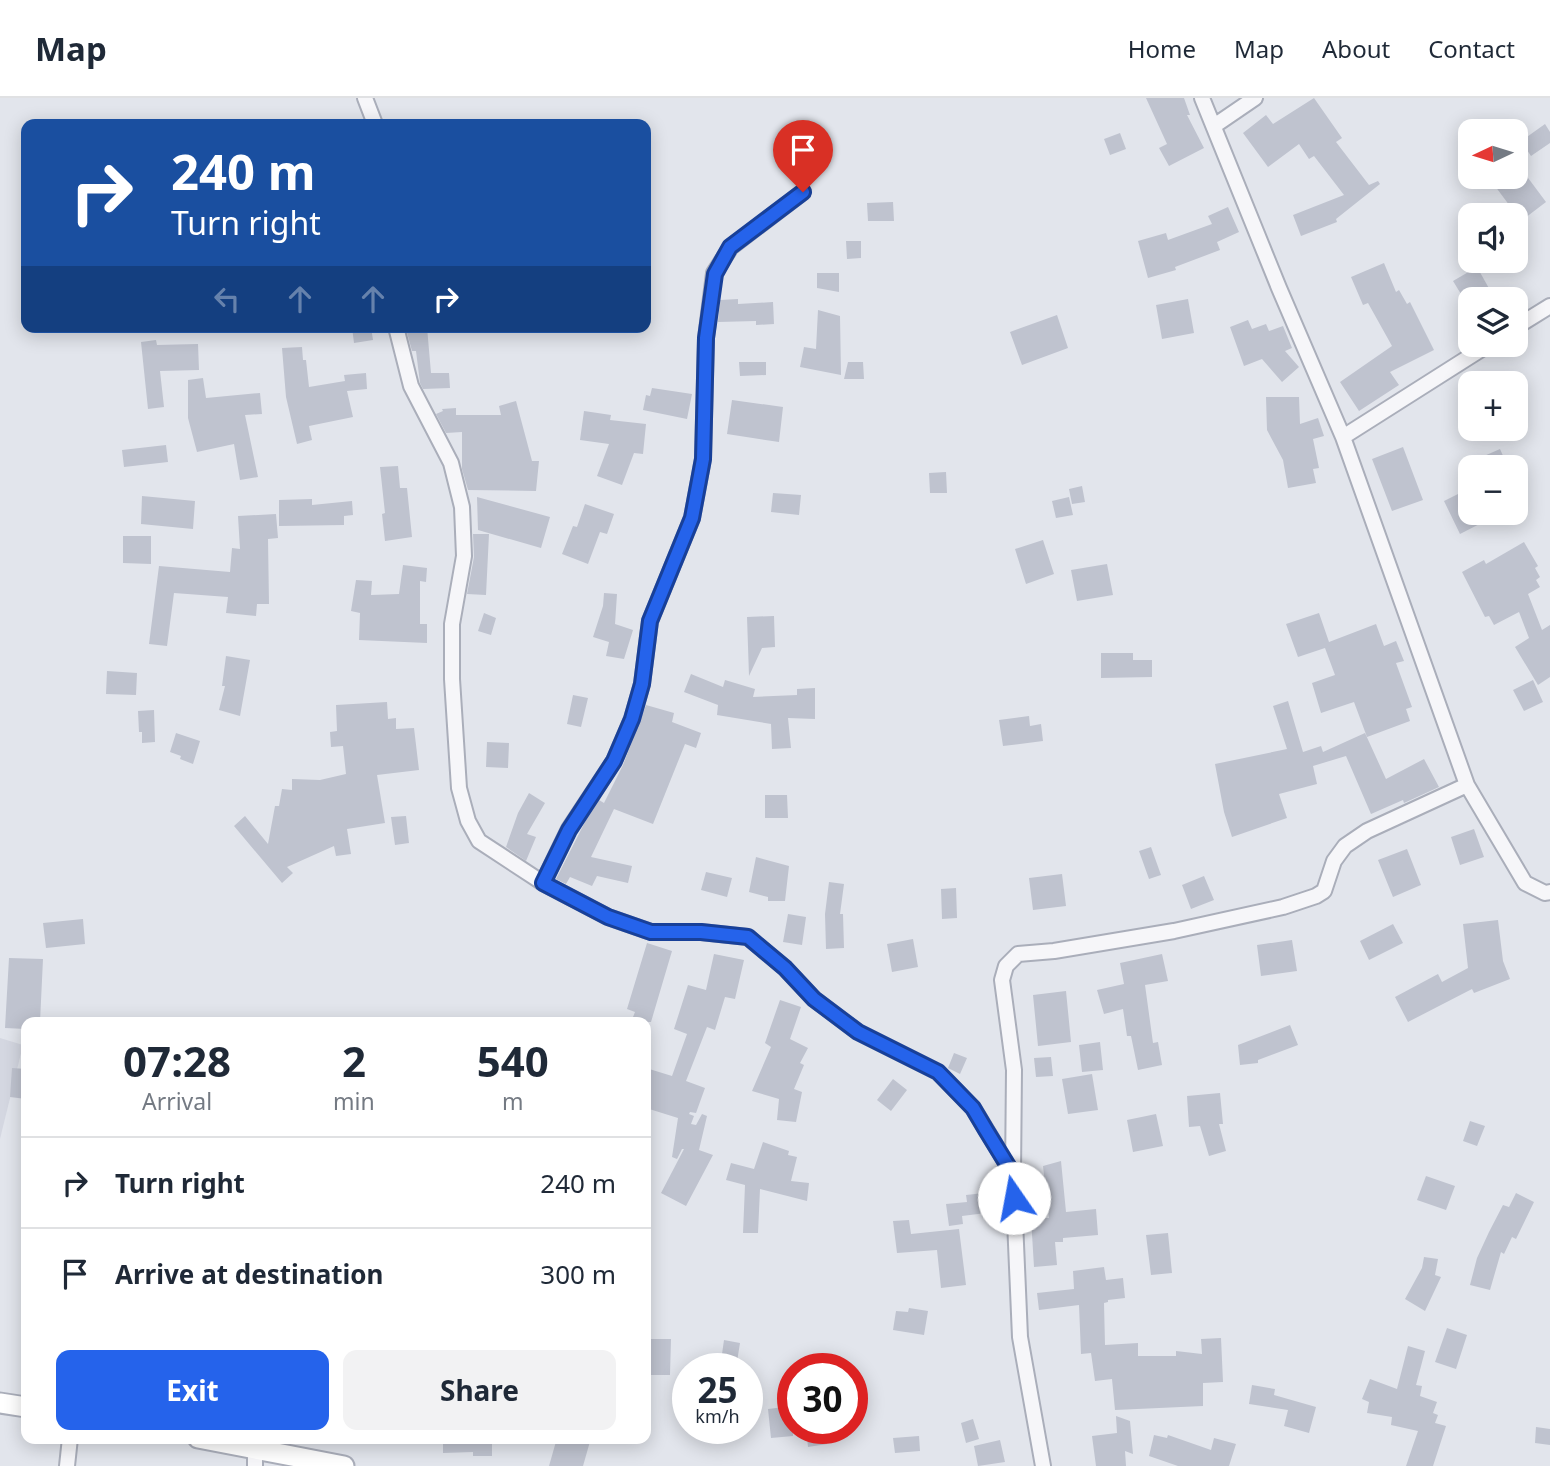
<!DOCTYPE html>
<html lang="en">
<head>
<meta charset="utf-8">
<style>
  :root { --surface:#fff; --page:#f2f2f3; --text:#1f2937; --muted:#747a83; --line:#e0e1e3; --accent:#2563eb }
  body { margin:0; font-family:"Noto Sans",sans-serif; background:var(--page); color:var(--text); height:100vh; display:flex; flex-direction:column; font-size:26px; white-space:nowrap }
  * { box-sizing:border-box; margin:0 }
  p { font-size:23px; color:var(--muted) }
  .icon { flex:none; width:38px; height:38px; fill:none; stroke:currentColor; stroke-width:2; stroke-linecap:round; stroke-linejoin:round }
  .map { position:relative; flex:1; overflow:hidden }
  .panel { position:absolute; left:21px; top:919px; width:630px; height:427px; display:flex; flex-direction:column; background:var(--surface); border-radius:14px; box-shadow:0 4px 18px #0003 }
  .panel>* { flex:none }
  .guide { position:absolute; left:21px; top:21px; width:630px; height:214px; border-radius:14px; box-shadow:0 4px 18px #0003; background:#1a4fa0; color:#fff; overflow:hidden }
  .needle { width:46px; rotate:266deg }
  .buttons { position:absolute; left:1458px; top:21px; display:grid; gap:14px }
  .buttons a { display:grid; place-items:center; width:70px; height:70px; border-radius:14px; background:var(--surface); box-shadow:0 4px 18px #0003; font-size:35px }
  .speed { position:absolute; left:672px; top:1255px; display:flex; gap:14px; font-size:35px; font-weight:700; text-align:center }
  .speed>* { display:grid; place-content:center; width:91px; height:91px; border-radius:50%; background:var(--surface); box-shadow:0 4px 18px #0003; line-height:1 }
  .speed small { font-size:18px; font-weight:400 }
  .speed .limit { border:10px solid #d22; background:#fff; color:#111 }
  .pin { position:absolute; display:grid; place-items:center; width:60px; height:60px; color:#fff; margin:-72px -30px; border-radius:50% 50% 50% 0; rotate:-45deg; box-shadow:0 0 7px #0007 }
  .pin .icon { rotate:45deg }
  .me { position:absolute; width:77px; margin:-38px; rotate:348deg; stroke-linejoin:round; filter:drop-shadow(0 0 5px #0008) }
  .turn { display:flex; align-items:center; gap:24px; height:147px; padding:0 35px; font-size:32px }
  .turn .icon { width:91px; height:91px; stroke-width:2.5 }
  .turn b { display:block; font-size:49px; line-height:60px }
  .lanes { display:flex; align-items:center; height:66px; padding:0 35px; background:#0003; justify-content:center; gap:35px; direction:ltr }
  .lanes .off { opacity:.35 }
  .eta { display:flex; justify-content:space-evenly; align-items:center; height:119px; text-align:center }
  .eta b { font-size:42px; font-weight:700; line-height:49px }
  .action { display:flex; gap:14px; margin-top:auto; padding:14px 35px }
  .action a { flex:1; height:80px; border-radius:14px; background:var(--accent); color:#fff; font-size:28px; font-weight:700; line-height:80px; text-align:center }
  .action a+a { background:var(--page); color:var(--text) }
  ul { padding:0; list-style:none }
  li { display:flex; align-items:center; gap:21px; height:91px; padding:0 35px; border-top:2px solid var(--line) }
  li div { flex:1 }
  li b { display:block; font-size:26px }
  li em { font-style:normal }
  header { display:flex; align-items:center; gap:42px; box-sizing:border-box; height:98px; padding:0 35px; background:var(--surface); border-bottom:2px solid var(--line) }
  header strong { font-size:33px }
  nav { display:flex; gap:38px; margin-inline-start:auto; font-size:24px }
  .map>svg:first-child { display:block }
  .built { fill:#d4d7e1 }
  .building { fill:#bfc3cf }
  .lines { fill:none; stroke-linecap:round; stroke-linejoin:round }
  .street-casing { stroke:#aaaeba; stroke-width:18 }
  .secondary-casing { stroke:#aaaeba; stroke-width:23 }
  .street { stroke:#f6f6f9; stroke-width:14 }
  .secondary { stroke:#fff; stroke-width:19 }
  .route-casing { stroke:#184099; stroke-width:18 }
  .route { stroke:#2563eb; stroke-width:12 }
</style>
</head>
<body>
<header>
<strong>Map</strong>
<nav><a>Home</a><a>Map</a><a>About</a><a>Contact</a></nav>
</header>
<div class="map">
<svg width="1550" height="1368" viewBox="0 0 1550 1368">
  <rect width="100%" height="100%" fill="#e2e5ec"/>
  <path class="built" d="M 0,940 L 23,947 L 0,1041 Z"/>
  <path class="building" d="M 1146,0 L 1184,0 L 1190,17 L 1187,17 L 1204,50 L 1169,68 L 1159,50 L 1167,46 Z
    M 1314,0 L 1342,40 L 1336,44 L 1369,87 L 1378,83 L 1380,86 L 1336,121 L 1337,124 L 1301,138 L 1293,117 L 1344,97 L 1314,58 L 1309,61 L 1299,46 L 1268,69 L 1243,35 L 1266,17 L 1273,26 Z
    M 1545,26 L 1550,34 L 1550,45 L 1531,58 L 1521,43 Z
    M 1120,35 L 1126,51 L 1110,57 L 1104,41 Z
    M 1520,69 L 1546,104 L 1521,123 L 1495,88 L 1508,79 L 1516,79 L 1516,73 Z
    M 893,104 L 894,123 L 868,123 L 867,105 Z
    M 1228,109 L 1239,134 L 1217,144 L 1220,152 L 1175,169 L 1176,172 L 1148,180 L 1138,143 L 1166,135 L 1168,142 L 1212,126 L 1208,118 Z
    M 846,143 L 861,143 L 861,160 L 847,161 Z
    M 1384,165 L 1396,194 L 1399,192 L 1407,206 L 1410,204 L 1434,252 L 1390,274 L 1399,287 L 1359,313 L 1340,284 L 1392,248 L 1368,205 L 1363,207 L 1351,179 Z
    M 1477,169 L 1495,201 L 1464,201 L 1453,183 Z
    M 817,175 L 839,175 L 839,194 L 817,190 Z
    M 738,201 L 738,206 L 773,204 L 774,226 L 756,227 L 756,223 L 718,224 L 720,202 Z
    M 1188,201 L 1194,235 L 1162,241 L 1156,207 Z
    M 818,212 L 840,218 L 841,277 L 800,269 L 804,249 L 816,251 Z
    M 1057,217 L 1068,250 L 1022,267 L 1010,234 Z
    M 1248,222 L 1252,231 L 1266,226 L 1269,233 L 1283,228 L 1292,250 L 1285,253 L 1299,269 L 1282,284 L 1262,261 L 1244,268 L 1230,229 Z
    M 352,229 L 371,229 L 373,242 L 354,245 Z
    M 427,229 L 431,275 L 449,275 L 450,290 L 423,291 L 420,285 L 416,253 L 412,253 L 406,231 Z
    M 156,242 L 157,247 L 198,246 L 199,272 L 160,273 L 164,309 L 148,311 L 141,244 Z
    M 302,249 L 303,262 L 306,262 L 309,289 L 345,283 L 344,277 L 366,275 L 367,291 L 347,293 L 353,319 L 309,328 L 312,342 L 297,346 L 286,299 L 282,250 Z
    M 739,264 L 766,264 L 766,277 L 740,278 Z
    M 848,264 L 863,264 L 864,281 L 844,281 Z
    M 203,280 L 206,300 L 260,295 L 262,316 L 245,317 L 258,379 L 240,382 L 234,346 L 197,354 L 188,320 L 188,282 Z
    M 652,290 L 692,296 L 687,321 L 643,312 L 646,297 L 650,298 Z
    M 1266,299 L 1299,299 L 1300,326 L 1318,320 L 1324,338 L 1313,341 L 1319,370 L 1313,371 L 1316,385 L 1288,390 L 1283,362 L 1267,332 Z
    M 732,302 L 783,309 L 779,344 L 727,336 Z
    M 516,303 L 532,363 L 539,363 L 536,393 L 468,392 L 462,371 L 462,334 L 446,335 L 436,316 L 443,313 L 442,311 L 456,310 L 456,317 L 501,317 L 499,308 Z
    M 584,313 L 611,317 L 610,322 L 646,326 L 643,356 L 634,355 L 622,387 L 597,378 L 609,346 L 580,342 Z
    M 166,347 L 168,364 L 124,369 L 122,352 Z
    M 1403,349 L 1423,402 L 1392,413 L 1372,361 Z
    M 1500,351 L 1508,369 L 1459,369 Z
    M 398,368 L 400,390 L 407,390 L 412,439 L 385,443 L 382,416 L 385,415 L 380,369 Z
    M 946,374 L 947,395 L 930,395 L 929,375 Z
    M 1082,388 L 1085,404 L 1072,406 L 1069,391 Z
    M 1470,390 L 1470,415 L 1501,415 L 1460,436 L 1444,403 Z
    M 773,395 L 801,397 L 799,417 L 771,414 Z
    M 142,398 L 195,403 L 193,431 L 141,426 Z
    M 477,399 L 550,419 L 541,450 L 478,432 Z
    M 1069,399 L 1073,417 L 1056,420 L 1052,403 Z
    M 312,401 L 312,407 L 352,403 L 353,417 L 344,418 L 344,427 L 279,428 L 279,402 Z
    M 585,406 L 614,416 L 607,436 L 600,434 L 588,466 L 562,456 L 573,428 L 577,429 Z
    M 276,416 L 278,440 L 268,441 L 269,506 L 257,506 L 256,518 L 226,515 L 228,499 L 174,495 L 167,548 L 149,546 L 159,468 L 230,474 L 232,450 L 240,451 L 238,418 Z
    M 473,436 L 489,436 L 486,497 L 467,496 L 474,459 Z
    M 123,438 L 151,438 L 151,466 L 123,465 Z
    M 1043,442 L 1054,476 L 1026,486 L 1015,451 Z
    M 1524,444 L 1538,468 L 1535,470 L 1540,479 L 1536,482 L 1540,489 L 1528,496 L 1542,532 L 1550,527 L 1550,579 L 1538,587 L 1515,549 L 1529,540 L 1519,514 L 1494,527 L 1489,518 L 1485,519 L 1462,474 L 1484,462 L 1486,466 Z
    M 1107,466 L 1113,497 L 1077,503 L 1071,472 Z
    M 403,467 L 427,470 L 426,484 L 420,483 L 420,526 L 427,526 L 427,545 L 359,542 L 360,515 L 351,513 L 356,482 L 372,483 L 371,497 L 399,496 Z
    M 604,495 L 617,496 L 615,526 L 633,532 L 624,561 L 606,558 L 609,544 L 593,539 L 603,508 Z
    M 484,515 L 496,520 L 491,537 L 478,533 Z
    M 1319,515 L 1329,544 L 1376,526 L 1384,548 L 1396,543 L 1404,563 L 1396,565 L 1412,609 L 1406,611 L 1410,623 L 1367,639 L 1354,604 L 1321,615 L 1312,585 L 1335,577 L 1325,550 L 1298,559 L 1286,526 Z
    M 774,518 L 775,549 L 762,550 L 749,578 L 747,519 Z
    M 1101,555 L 1133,555 L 1133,562 L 1152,562 L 1152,579 L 1101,580 Z
    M 226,558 L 250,562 L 240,618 L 219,612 L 225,588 L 222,588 Z
    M 107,573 L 137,575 L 136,597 L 106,596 Z
    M 691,576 L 723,589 L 725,582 L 755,591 L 753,599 L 797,597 L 797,591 L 815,590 L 815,621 L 788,620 L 791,650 L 772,651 L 771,626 L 717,617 L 718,607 L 684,594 Z
    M 1533,582 L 1543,604 L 1524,613 L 1513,592 Z
    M 573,597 L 588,600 L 581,629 L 567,626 Z
    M 1288,603 L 1303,654 L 1321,648 L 1323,654 L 1365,635 L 1386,681 L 1424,661 L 1439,689 L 1404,705 L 1403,702 L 1371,716 L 1346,658 L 1313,668 L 1317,686 L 1279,696 L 1287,720 L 1232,739 L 1224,714 L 1215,666 L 1287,651 L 1273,608 Z
    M 387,604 L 388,621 L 396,620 L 396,631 L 414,630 L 419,672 L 377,677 L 385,725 L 347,731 L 351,756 L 336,758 L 334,748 L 287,769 L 293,775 L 282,785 L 234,728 L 245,718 L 268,746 L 275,708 L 279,708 L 282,691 L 292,692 L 292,681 L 320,682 L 346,676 L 343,648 L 331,649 L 330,634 L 337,633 L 336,607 Z
    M 646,607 L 674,615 L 672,624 L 701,635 L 696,650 L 685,646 L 653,726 L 614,711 L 591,759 L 632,768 L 628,785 L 597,778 L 592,788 L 570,779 L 566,786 L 556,781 L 586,722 L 599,702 L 604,705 L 623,667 Z
    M 154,612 L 155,644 L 142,645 L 142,634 L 139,634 L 138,613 Z
    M 1029,618 L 1030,628 L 1041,626 L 1043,643 L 1003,648 L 999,622 Z
    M 176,635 L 200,643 L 193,666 L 180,661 L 181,658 L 170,654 Z
    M 487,644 L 509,645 L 508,670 L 486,669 Z
    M 529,695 L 545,705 L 527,736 L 536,739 L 526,763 L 506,749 L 518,715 Z
    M 765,697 L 787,697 L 788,720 L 765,720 Z
    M 406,718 L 409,745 L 395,747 L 391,719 Z
    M 1474,731 L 1484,759 L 1460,767 L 1451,739 Z
    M 1151,749 L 1161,777 L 1149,781 L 1139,753 Z
    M 1407,751 L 1421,787 L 1393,799 L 1378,762 Z
    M 756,759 L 789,768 L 785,803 L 768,803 L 768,799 L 749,794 Z
    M 706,774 L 732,780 L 727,799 L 701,792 Z
    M 1062,776 L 1066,808 L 1033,812 L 1029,780 Z
    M 1204,778 L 1214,802 L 1191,811 L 1182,787 Z
    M 829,784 L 844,786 L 840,816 L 843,816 L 844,850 L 826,851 L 825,816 Z
    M 956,790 L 957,820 L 942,821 L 941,791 Z
    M 788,816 L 806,819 L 802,847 L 783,844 Z
    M 83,821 L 85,846 L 46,850 L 43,825 Z
    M 1498,822 L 1503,863 L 1510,881 L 1474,895 L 1472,891 L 1408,924 L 1395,899 L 1438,876 L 1442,884 L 1468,870 L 1463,826 Z
    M 1393,826 L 1403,845 L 1369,862 L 1360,843 Z
    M 913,841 L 918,869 L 892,874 L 887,846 Z
    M 1292,842 L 1297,873 L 1261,878 L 1257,847 Z
    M 647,845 L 672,853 L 651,924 L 631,924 L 635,914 L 627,911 Z
    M 714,856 L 744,862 L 735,901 L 725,899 L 715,932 L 707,929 L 686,983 L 705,990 L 696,1015 L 690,1014 L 689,1016 L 694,1018 L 691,1026 L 696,1027 L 702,1016 L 707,1018 L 699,1052 L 713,1057 L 686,1108 L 661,1095 L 684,1051 L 682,1051 L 677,1061 L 672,1059 L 678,1020 L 646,1010 L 646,970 L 672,978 L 687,936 L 674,931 L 688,887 L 706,892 Z
    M 1162,856 L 1168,883 L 1145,887 L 1153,945 L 1158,944 L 1162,967 L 1138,972 L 1131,938 L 1127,938 L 1123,911 L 1104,916 L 1097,892 L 1124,886 L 1120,865 Z
    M 9,860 L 43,861 L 40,924 L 26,924 L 26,931 L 5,930 Z
    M 1066,893 L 1071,944 L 1038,948 L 1033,897 Z
    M 780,902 L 801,909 L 790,941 L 808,950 L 800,965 L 804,967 L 794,991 L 802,994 L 796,1024 L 777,1022 L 779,1001 L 752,993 L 771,949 L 765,945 Z
    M 1290,927 L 1298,947 L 1258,962 L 1258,965 L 1240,967 L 1238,947 Z
    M 1100,944 L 1103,972 L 1082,974 L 1079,947 Z
    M 954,955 L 967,960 L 960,976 L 948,970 Z
    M 1051,959 L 1053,978 L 1036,979 L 1034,960 Z
    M 12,970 L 26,971 L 26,1001 L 10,999 Z
    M 1092,976 L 1098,1012 L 1068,1016 L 1062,981 Z
    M 893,981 L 907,992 L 891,1013 L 877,1002 Z
    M 1220,995 L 1223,1026 L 1219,1026 L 1226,1053 L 1209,1058 L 1200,1028 L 1189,1029 L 1187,998 Z
    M 1156,1016 L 1163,1048 L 1133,1054 L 1127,1022 Z
    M 1470,1023 L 1485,1028 L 1477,1048 L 1463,1043 Z
    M 763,1044 L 789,1053 L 788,1057 L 797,1059 L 791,1083 L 809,1085 L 807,1103 L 760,1091 L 758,1135 L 743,1135 L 745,1087 L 726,1082 L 731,1065 L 754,1071 Z
    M 1061,1063 L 1066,1114 L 1096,1111 L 1098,1137 L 1063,1140 L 1063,1144 L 1055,1144 L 1057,1167 L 1034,1169 L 1031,1120 L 1049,1120 L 1043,1068 Z
    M 1426,1078 L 1455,1088 L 1446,1112 L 1417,1102 Z
    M 984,1095 L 986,1115 L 962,1118 L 963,1126 L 949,1128 L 946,1106 L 967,1104 L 966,1097 Z
    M 1516,1095 L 1534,1104 L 1516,1141 L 1512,1139 L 1504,1156 L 1501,1154 L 1490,1192 L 1470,1187 L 1477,1160 L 1489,1134 L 1503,1107 L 1509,1109 Z
    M 909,1122 L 911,1136 L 959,1131 L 966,1187 L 941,1190 L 937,1152 L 897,1155 L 893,1123 Z
    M 1168,1135 L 1172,1175 L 1151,1177 L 1146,1137 Z
    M 1424,1159 L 1438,1161 L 1435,1177 L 1441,1179 L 1425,1213 L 1405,1201 L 1422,1170 Z
    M 1104,1169 L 1106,1182 L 1123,1180 L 1125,1200 L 1108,1202 L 1108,1204 L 1104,1205 L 1105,1247 L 1138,1245 L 1138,1258 L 1176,1258 L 1176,1253 L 1202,1256 L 1201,1241 L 1221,1240 L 1223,1284 L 1203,1285 L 1203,1308 L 1115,1312 L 1112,1281 L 1095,1283 L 1091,1255 L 1081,1256 L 1079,1207 L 1039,1212 L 1037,1195 L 1074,1191 L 1073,1173 Z
    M 909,1210 L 928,1213 L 924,1237 L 893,1232 L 896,1213 L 908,1214 Z
    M 1447,1230 L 1467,1237 L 1456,1271 L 1435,1264 Z
    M 646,1241 L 671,1241 L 670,1277 L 647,1277 Z
    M 724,1242 L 740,1245 L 736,1270 L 720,1270 Z
    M 1408,1248 L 1425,1253 L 1416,1287 L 1422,1288 L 1420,1298 L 1437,1304 L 1433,1315 L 1438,1317 L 1435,1325 L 1446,1328 L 1433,1368 L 1406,1368 L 1418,1333 L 1391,1327 L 1392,1319 L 1367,1315 L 1369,1304 L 1362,1301 L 1370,1281 L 1397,1291 Z
    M 1252,1287 L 1275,1291 L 1274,1297 L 1316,1309 L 1309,1335 L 1284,1328 L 1288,1312 L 1249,1306 Z
    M 793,1308 L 793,1338 L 771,1340 L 768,1311 Z
    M 1116,1318 L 1130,1323 L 1133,1356 L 1125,1353 L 1126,1368 L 1096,1368 L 1092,1338 L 1117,1335 Z
    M 973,1321 L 979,1341 L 966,1345 L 961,1325 Z
    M 1536,1329 L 1550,1331 L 1550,1347 L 1535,1345 Z
    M 806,1330 L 825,1330 L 827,1346 L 808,1349 Z
    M 1154,1337 L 1167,1340 L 1168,1337 L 1211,1352 L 1214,1340 L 1236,1346 L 1229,1368 L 1178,1368 L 1149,1358 Z
    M 919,1338 L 920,1353 L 895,1355 L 893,1340 Z
    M 443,1340 L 492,1340 L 492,1358 L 473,1358 L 473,1354 L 443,1355 Z
    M 557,1340 L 591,1340 L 583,1368 L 549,1368 Z
    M 1000,1342 L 1005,1364 L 978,1368 L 974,1348 Z"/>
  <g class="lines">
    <defs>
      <path id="street" d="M 365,0 L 375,26
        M 1202,0 L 1279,190 L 1343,339 L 1467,687 L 1525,785 L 1545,795 L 1550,794
        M 1214,28 L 1255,0
        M 396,229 L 411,288 L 451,365 L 462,409 L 464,458 L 452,526 L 452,581 L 459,690 L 468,723 L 479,743 L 543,785 L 608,819 L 651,834 L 701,834 L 748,839 L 785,870 L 814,901 L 858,934 L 938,974 L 973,1010 L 1013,1076
        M 1516,229 L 1550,208
        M 1343,339 L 1488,247
        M 543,785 L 569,731 L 614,663 L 632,621 L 642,586 L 650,523 L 692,420 L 703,361 L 706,240 L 714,175 L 731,149 L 803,94
        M 67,1368 L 70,1340
        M 255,1368 L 255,1351
        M 1043,1368 L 1020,1239 L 1013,1076 L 1014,972 L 1002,882 L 1006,868 L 1018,856 L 1054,853 L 1174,833 L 1283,809 L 1316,798 L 1324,793 L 1334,763 L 1345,748 L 1367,733 L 1467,687"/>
      <path id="secondary" d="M 0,1305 L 26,1309
        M 198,1340 L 344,1368"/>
    </defs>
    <use href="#street" class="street-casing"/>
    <use href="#secondary" class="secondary-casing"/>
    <use href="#street" class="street"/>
    <use href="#secondary" class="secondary"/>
  </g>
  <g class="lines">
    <defs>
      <path id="route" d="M 803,94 L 730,149 L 715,176 L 706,240 L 703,361 L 692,420 L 650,523 L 642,586 L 632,621 L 614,663 L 569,732 L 543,785 L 608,819 L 651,834 L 701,834 L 748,839 L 785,870 L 814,901 L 858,934 L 938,974 L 973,1010 L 986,1032 L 1013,1076 L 1014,1100"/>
    </defs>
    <use href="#route" class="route-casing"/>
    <use href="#route" class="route"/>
  </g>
</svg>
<div class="buttons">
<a><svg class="needle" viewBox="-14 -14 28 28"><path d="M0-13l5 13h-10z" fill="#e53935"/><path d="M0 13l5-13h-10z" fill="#747a83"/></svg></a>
<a><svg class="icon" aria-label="sound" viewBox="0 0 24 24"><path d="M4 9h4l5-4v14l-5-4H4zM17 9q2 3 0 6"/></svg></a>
<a><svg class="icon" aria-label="layers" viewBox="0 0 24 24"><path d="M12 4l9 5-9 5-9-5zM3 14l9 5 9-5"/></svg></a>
<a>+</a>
<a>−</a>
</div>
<div class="speed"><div>25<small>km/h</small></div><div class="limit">30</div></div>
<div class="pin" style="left:803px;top:94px;background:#d93025"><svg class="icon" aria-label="arrive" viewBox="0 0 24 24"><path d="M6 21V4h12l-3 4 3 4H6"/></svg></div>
<svg class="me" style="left:1014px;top:1100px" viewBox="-20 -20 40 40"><circle r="19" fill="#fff"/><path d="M0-13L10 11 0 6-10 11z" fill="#2563eb"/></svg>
<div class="guide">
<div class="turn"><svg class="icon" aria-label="right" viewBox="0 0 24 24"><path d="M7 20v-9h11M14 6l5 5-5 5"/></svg><div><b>240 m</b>Turn right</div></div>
<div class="lanes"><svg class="icon off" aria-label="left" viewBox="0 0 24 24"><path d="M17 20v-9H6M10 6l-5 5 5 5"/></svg><svg class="icon off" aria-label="ahead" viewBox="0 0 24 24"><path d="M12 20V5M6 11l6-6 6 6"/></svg><svg class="icon off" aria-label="ahead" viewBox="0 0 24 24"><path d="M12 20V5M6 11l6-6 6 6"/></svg><svg class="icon" aria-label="right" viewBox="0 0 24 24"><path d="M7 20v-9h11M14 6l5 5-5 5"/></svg></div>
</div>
<section class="panel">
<div class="eta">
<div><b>07:28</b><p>Arrival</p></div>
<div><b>2</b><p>min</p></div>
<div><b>540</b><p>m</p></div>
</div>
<ul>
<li><svg class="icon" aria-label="right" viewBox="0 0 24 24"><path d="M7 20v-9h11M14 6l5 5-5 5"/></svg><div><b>Turn right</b></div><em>240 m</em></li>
<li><svg class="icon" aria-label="arrive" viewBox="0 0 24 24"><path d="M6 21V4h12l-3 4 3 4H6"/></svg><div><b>Arrive at destination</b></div><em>300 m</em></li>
</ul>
<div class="action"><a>Exit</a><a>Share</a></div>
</section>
</div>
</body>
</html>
